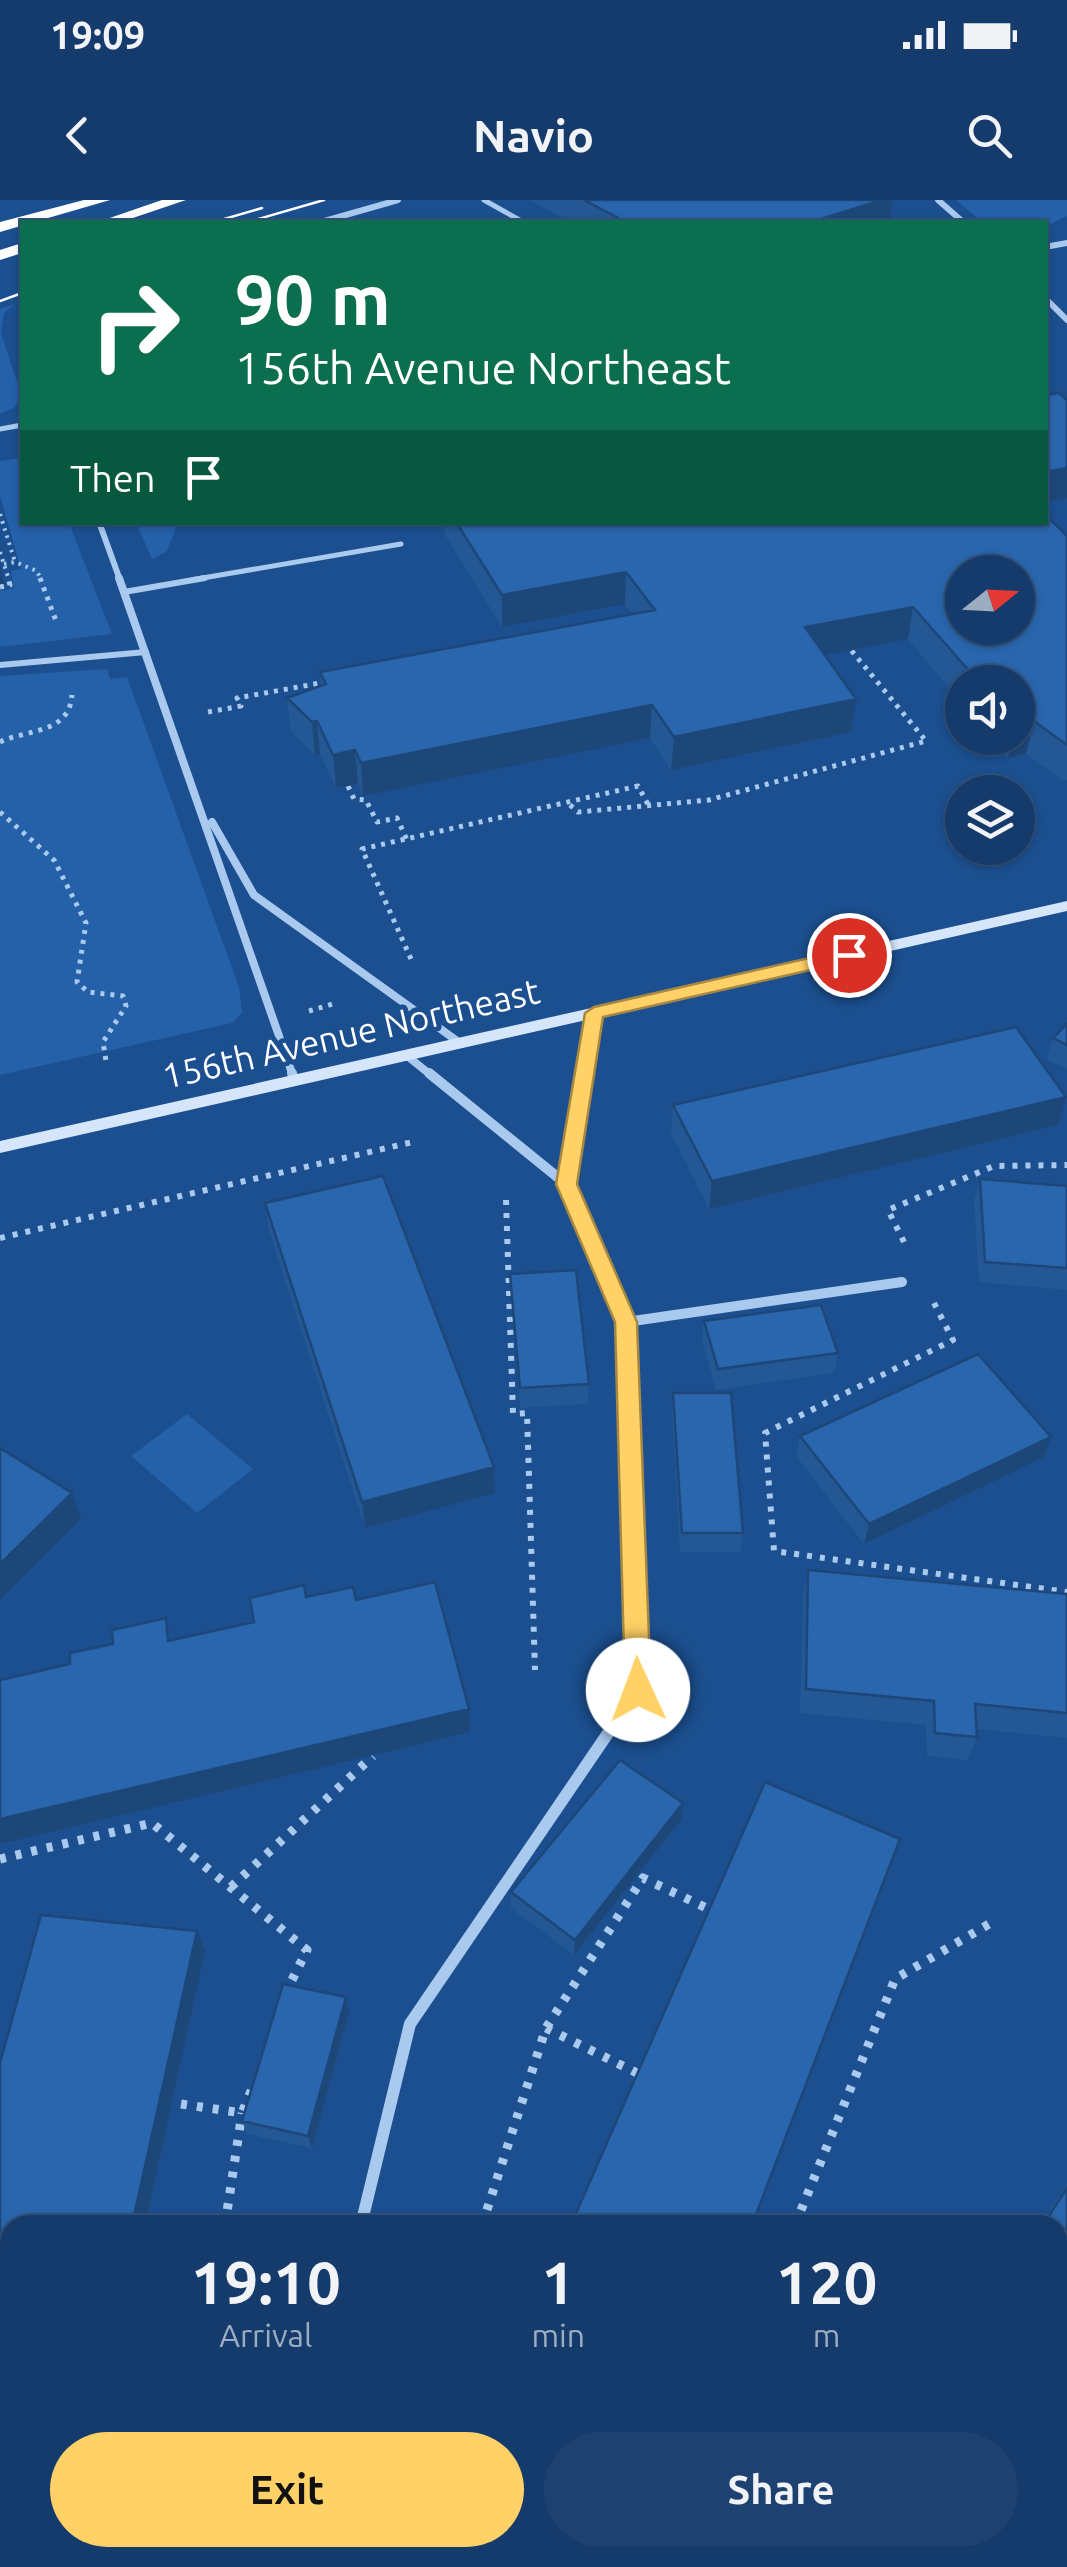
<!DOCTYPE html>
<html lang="en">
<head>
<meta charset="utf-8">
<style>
  :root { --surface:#143b6b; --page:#1d4271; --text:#f1f3f6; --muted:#9dadc1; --line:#33557e; --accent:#ffd166 }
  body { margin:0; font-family:Ubuntu,sans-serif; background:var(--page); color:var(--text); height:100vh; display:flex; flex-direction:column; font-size:38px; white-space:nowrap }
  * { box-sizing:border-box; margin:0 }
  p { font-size:32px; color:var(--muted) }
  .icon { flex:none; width:55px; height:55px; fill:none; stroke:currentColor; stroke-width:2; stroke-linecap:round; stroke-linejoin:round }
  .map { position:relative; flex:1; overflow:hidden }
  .details { position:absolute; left:0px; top:2015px; width:1068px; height:352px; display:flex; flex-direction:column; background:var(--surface); border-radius:30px 30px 0 0; box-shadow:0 2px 8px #0004,0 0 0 2px var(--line) }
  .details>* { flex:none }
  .hud { position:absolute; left:20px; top:20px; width:1028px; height:305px; border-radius:0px; box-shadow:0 2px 8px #0004,0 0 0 2px var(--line); background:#0b6e4f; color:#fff; overflow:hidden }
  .needle { width:65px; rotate:72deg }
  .fabs { position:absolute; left:945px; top:355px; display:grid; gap:20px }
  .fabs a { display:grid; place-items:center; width:90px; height:90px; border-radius:50%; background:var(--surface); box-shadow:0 2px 8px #0004,0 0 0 2px var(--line); font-size:50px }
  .pin { position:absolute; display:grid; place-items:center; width:85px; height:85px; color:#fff; margin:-42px; border:5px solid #fff; border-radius:50%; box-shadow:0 2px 10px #0007 }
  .me { position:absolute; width:110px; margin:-55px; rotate:358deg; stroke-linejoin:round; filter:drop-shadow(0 0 8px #0008) }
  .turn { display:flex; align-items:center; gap:35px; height:210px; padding:0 50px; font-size:45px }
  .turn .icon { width:130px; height:130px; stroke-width:2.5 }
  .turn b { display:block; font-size:70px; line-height:85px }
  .then { display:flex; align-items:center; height:95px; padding:0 50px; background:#0003; gap:20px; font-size:38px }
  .eta { display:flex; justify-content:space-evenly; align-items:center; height:170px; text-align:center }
  .eta b { font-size:60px; font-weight:700; line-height:70px }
  .action { display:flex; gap:20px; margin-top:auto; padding:20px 50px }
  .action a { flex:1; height:115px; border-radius:60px; background:var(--accent); color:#111; font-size:40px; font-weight:700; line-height:115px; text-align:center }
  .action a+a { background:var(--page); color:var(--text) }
  .status { display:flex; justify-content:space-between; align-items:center; height:70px; padding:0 50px; background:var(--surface); direction:ltr }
  .status svg { height:28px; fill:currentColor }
  header { display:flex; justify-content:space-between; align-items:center; height:130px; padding:0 50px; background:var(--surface); font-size:45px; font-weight:700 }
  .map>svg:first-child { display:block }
  .green { fill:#2461a8 }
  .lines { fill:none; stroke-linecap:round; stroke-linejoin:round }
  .path-far3 { stroke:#a9c9ee; stroke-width:4; stroke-dasharray:2.5 5; stroke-linecap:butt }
  .path-far2 { stroke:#a9c9ee; stroke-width:5; stroke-dasharray:4 6; stroke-linecap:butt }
  .path-far1 { stroke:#a9c9ee; stroke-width:6; stroke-dasharray:5 8; stroke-linecap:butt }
  .path { stroke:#a9c9ee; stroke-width:9; stroke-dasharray:6 10; stroke-linecap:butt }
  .service-far1 { stroke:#a9c9ee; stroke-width:5 }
  .service { stroke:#a9c9ee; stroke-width:6 }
  .minor-far3 { stroke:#a9c9ee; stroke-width:6 }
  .minor-far2 { stroke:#a9c9ee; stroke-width:8 }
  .minor-far1 { stroke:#a9c9ee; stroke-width:10 }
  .minor { stroke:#a9c9ee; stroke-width:12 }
  .secondary { fill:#d6e6fa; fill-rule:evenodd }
  .motorway { fill:#fff; fill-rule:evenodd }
  .tram { stroke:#fff; stroke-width:2.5 }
  .wall { fill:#245895 }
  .shaded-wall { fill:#1d4779 }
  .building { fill:#2a66ad; stroke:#1d4779; stroke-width:2.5; fill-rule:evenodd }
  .route { fill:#ffd166; stroke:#a68842; stroke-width:2.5 }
  .labels { text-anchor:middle; stroke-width:10; stroke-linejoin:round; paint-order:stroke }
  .street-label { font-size:35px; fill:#fff; stroke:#1b4f8f }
</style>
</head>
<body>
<div class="status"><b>19:09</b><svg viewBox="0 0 49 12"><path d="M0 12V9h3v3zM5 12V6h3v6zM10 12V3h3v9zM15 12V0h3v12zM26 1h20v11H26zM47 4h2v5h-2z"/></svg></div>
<header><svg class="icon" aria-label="back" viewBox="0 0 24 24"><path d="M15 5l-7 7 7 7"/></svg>Navio<svg class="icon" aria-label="search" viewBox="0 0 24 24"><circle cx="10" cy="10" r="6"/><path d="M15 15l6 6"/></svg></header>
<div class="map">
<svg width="1067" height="2367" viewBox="0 0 1067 2367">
  <rect width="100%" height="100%" fill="#1b4f8f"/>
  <path class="green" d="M 956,0 L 1067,0 L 1067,16 L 1045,27 L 1045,22 L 982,22 Z
    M 15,104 L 4,113 L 1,133 L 21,194 L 15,207 L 0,214 L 0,109 Z
    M 22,258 L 22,322 L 69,323 L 112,434 L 0,447 L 0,391 L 14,388 L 11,371 L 21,369 L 0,296 L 0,261 Z
    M 136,323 L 178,323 L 167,351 L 152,359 Z
    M 107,469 L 110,479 L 127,477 L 239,787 L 242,813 L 232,823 L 0,875 L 0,476 Z
    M 187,1214 L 253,1269 L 197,1313 L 131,1256 Z"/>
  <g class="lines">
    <path class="path-far3" d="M 0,314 L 15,362
      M 0,352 L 9,380
      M 4,364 L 15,362 L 37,371 L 41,380"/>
    <path class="path-far2" d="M 40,378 L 56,421
      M 0,387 L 10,385 L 8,378
      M 208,512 L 241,506 L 237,498 L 326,482
      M 0,542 C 28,529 69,534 72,495
      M 348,586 L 354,599 L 366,600 L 377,622 L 397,618 L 407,640
      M 570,605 L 578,612 L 709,600 L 926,541 L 851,450
      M 0,612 L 54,660 L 86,723 L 77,782 L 88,792 L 123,796 L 126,806 L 103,842 L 106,861
      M 411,759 L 362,649 L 638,586 L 650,608
      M 309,811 L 336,803"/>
    <path class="path-far1" d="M 506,1000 L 513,1214 L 527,1213 L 535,1470
      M 0,1038 L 417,941
      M 904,1042 L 888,1010 L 994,966 L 1067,965
      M 934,1103 L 953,1140 L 765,1233 L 774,1351 L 1067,1392"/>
    <path class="path" d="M 0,1659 L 152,1623 L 307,1750 L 286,1792
      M 231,1687 L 373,1556
      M 546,1828 L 641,1875
      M 181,1904 L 242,1913 L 254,1884
      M 225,2025 L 242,1913
      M 482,2025 L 546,1828 L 643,1678 L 713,1711
      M 795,2025 L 895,1779 L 989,1724
      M 135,2358 L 137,2367
      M 489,2358 L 489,2367
      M 110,2367 L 130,2358"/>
    <path class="service-far1" d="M 484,0 L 523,22
      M 0,229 L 22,225
      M 191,380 L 401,344"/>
    <path class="service" d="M 124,392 L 205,378
      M 0,465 L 146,452"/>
    <path class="minor-far3" d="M 938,0 L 963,22
      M 321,22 L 398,0
      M 1045,47 L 1067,43
      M 1045,98 L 1067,120
      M 99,322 L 120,380"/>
    <path class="minor-far2" d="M 119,378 L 293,876
      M 212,622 L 254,695 L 460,843
      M 406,855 L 432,876
      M 584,876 L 594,813"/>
    <path class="minor-far1" d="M 292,873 L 294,880
      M 429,873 L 566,984 L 626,1122 L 638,1490 L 616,1523
      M 566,984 L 584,873
      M 626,1122 L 902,1082"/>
    <path class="minor" d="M 361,2025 L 410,1824 L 617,1520
      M 323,2367 L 324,2358"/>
    <path class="secondary" d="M 1067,701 L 1067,711 L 0,953 L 0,941 Z"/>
    <path class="motorway" d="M 84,0 L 110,0 L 0,32 L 0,22 Z
      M 162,0 L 186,0 L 121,22 L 98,22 Z
      M 22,43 L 22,53 L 0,60 L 0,50 Z"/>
    <path class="tram" d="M 214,22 L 262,8
      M 248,22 L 324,0
      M 0,101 L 22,93"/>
  </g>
  <path class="wall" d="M 530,0 L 893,0 L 890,22 L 571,22 Z
    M 444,322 L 935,322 L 924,324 L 926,326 L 1067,336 L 1067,580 L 1064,581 L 1026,554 L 1008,558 L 991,538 L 1018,538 L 1018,482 L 962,482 L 962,504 L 908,439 L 825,455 L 851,532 L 671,570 L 650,538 L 363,596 L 358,584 L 336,588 L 320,554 L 315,555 L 291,531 L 287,498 L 321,486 L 320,472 L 632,414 L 625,404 L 502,427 L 445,335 Z
    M 1067,824 L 1067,869 L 1047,859 L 1053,838 Z
    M 1066,897 L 1058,925 L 709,1009 L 671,933 L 673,905 Z
    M 980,979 L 1067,986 L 1067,1090 L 979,1082 L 974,1000 Z
    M 265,1003 L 494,1267 L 495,1293 L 365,1328 L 269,1031 Z
    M 510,1074 L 589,1184 L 588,1204 L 520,1208 Z
    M 704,1121 L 838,1153 L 834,1173 L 716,1190 L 702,1141 Z
    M 673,1193 L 743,1333 L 740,1352 L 680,1352 L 672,1213 Z
    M 800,1236 L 1044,1257 L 864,1344 L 796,1256 Z
    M 808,1370 L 1067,1394 L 1067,1538 L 977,1529 L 977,1537 L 968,1560 L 927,1556 L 926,1525 L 800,1513 L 803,1395 Z
    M 681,1620 L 574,1755 L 511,1708 L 511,1692 Z
    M 205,1751 L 145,2025 L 10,2025 L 10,2307 L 0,2306 L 0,1863 Z
    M 346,1797 L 349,1812 L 312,1948 L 247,1934 L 242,1921 Z
    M 1067,1984 L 1067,2367 L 1006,2367 L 996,2358 L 1058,2358 L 1058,2025 L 1040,2025 Z"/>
  <path class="shaded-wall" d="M 881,0 L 893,0 L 890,22 L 812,22 Z
    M 1067,268 L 1067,298 L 1045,302 L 1045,272 Z
    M 0,366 L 4,384 L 0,384 Z
    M 626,372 L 625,404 L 502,427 L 502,395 Z
    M 913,407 L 908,439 L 801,460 L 805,427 Z
    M 856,499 L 851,532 L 671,570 L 674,537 Z
    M 652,505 L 650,538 L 363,596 L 361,563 Z
    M 317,521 L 320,554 L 315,555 L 312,522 Z
    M 1034,521 L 1026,554 L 1008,558 L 1013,538 L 1018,538 L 1018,524 Z
    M 355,550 L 358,584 L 336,588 L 333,555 Z
    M 1066,897 L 1058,925 L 709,1009 L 712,981 Z
    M 1051,1237 L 1044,1257 L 864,1344 L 869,1324 Z
    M 494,1267 L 495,1293 L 365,1328 L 362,1302 Z
    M 72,1293 L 81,1319 L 0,1400 L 0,1364 Z
    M 469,1509 L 470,1532 L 0,1644 L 0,1619 Z
    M 683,1603 L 681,1620 L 574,1755 L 575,1740 Z
    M 197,1731 L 205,1751 L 145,2025 L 132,2025 Z
    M 346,1797 L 349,1812 L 312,1948 L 308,1936 Z"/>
  <path class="building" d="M 584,0 L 881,0 L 812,22 L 626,22 Z
    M 1059,193 L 1067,200 L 1067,268 L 1045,272 L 1045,195 Z
    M 1045,314 L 1067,336 L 1067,545 L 1034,521 L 1018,524 L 1018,482 L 979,482 L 913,407 L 805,427 L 856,499 L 674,537 L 652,505 L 361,563 L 355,550 L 333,555 L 317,521 L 312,522 L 287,498 L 326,484 L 320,472 L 655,410 L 626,372 L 502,395 L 456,322 L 922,322 L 926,326 L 952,322 L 1045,322 ZM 962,372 L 1018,372 L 1018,428 L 962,428 Z
    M 1067,824 L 1067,845 L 1053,838 Z
    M 1016,827 L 1066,897 L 712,981 L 673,905 Z
    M 383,976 L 494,1267 L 362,1302 L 265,1003 Z
    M 980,979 L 1067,986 L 1067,1068 L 985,1062 Z
    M 576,1070 L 589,1184 L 520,1188 L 510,1074 Z
    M 821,1105 L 838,1153 L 718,1169 L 704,1121 Z
    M 978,1154 L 1051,1237 L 869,1324 L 800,1236 Z
    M 673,1193 L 731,1193 L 743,1333 L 682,1333 Z
    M 0,1248 L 72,1293 L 0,1364 Z
    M 808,1370 L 1067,1394 L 1067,1513 L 975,1504 L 977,1537 L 935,1533 L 934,1501 L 806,1489 Z
    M 435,1382 L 469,1509 L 0,1619 L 0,1480 L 70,1464 L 70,1453 L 113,1444 L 112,1430 L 166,1418 L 168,1441 L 254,1422 L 250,1398 L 304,1385 L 306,1397 L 353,1387 L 356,1400 Z
    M 620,1560 L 683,1603 L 575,1740 L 511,1692 Z
    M 765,1582 L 900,1639 L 752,2025 L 571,2025 Z
    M 41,1715 L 197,1731 L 132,2025 L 10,2025 L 10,2299 L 0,2298 L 0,1863 Z
    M 283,1784 L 346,1797 L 308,1936 L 242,1921 Z
    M 1067,1988 L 1067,2367 L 1028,2367 L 1018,2358 L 1058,2358 L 1058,2025 L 1043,2025 Z
    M 591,2358 L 824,2358 L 828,2367 L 593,2367 Z"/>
  <path class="route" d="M 849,749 L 855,751 L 855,760 L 603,817 L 577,984 L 637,1122 L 651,1490 L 647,1498 L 638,1501 L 629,1498 L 625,1490 L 615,1122 L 556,984 L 585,813 L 594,807 Z"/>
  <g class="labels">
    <g class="street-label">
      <text transform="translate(351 834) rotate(-13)" y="12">156th Avenue Northeast</text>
    </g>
  </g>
</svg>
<div class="fabs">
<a><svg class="needle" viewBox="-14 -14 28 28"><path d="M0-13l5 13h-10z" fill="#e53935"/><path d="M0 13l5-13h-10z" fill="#9dadc1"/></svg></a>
<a><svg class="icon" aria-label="sound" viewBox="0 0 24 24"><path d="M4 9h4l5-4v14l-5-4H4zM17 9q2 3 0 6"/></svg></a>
<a><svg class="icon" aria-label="layers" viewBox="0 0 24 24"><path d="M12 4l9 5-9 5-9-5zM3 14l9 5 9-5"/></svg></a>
</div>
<div class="pin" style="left:849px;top:755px;background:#d93025"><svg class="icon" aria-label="arrive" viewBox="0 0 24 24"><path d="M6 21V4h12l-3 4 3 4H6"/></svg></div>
<svg class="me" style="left:638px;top:1490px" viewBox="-20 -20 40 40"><circle r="19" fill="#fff"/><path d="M0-13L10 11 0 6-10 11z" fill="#ffd166"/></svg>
<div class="hud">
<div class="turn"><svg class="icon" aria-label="right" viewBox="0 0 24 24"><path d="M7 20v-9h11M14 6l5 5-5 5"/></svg><div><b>90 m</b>156th Avenue Northeast</div></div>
<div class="then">Then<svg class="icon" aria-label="arrive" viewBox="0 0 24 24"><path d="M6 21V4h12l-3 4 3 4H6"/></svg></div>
</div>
<section class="details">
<div class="eta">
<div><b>19:10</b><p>Arrival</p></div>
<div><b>1</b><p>min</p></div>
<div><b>120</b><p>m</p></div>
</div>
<div class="action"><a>Exit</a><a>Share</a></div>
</section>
</div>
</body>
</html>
